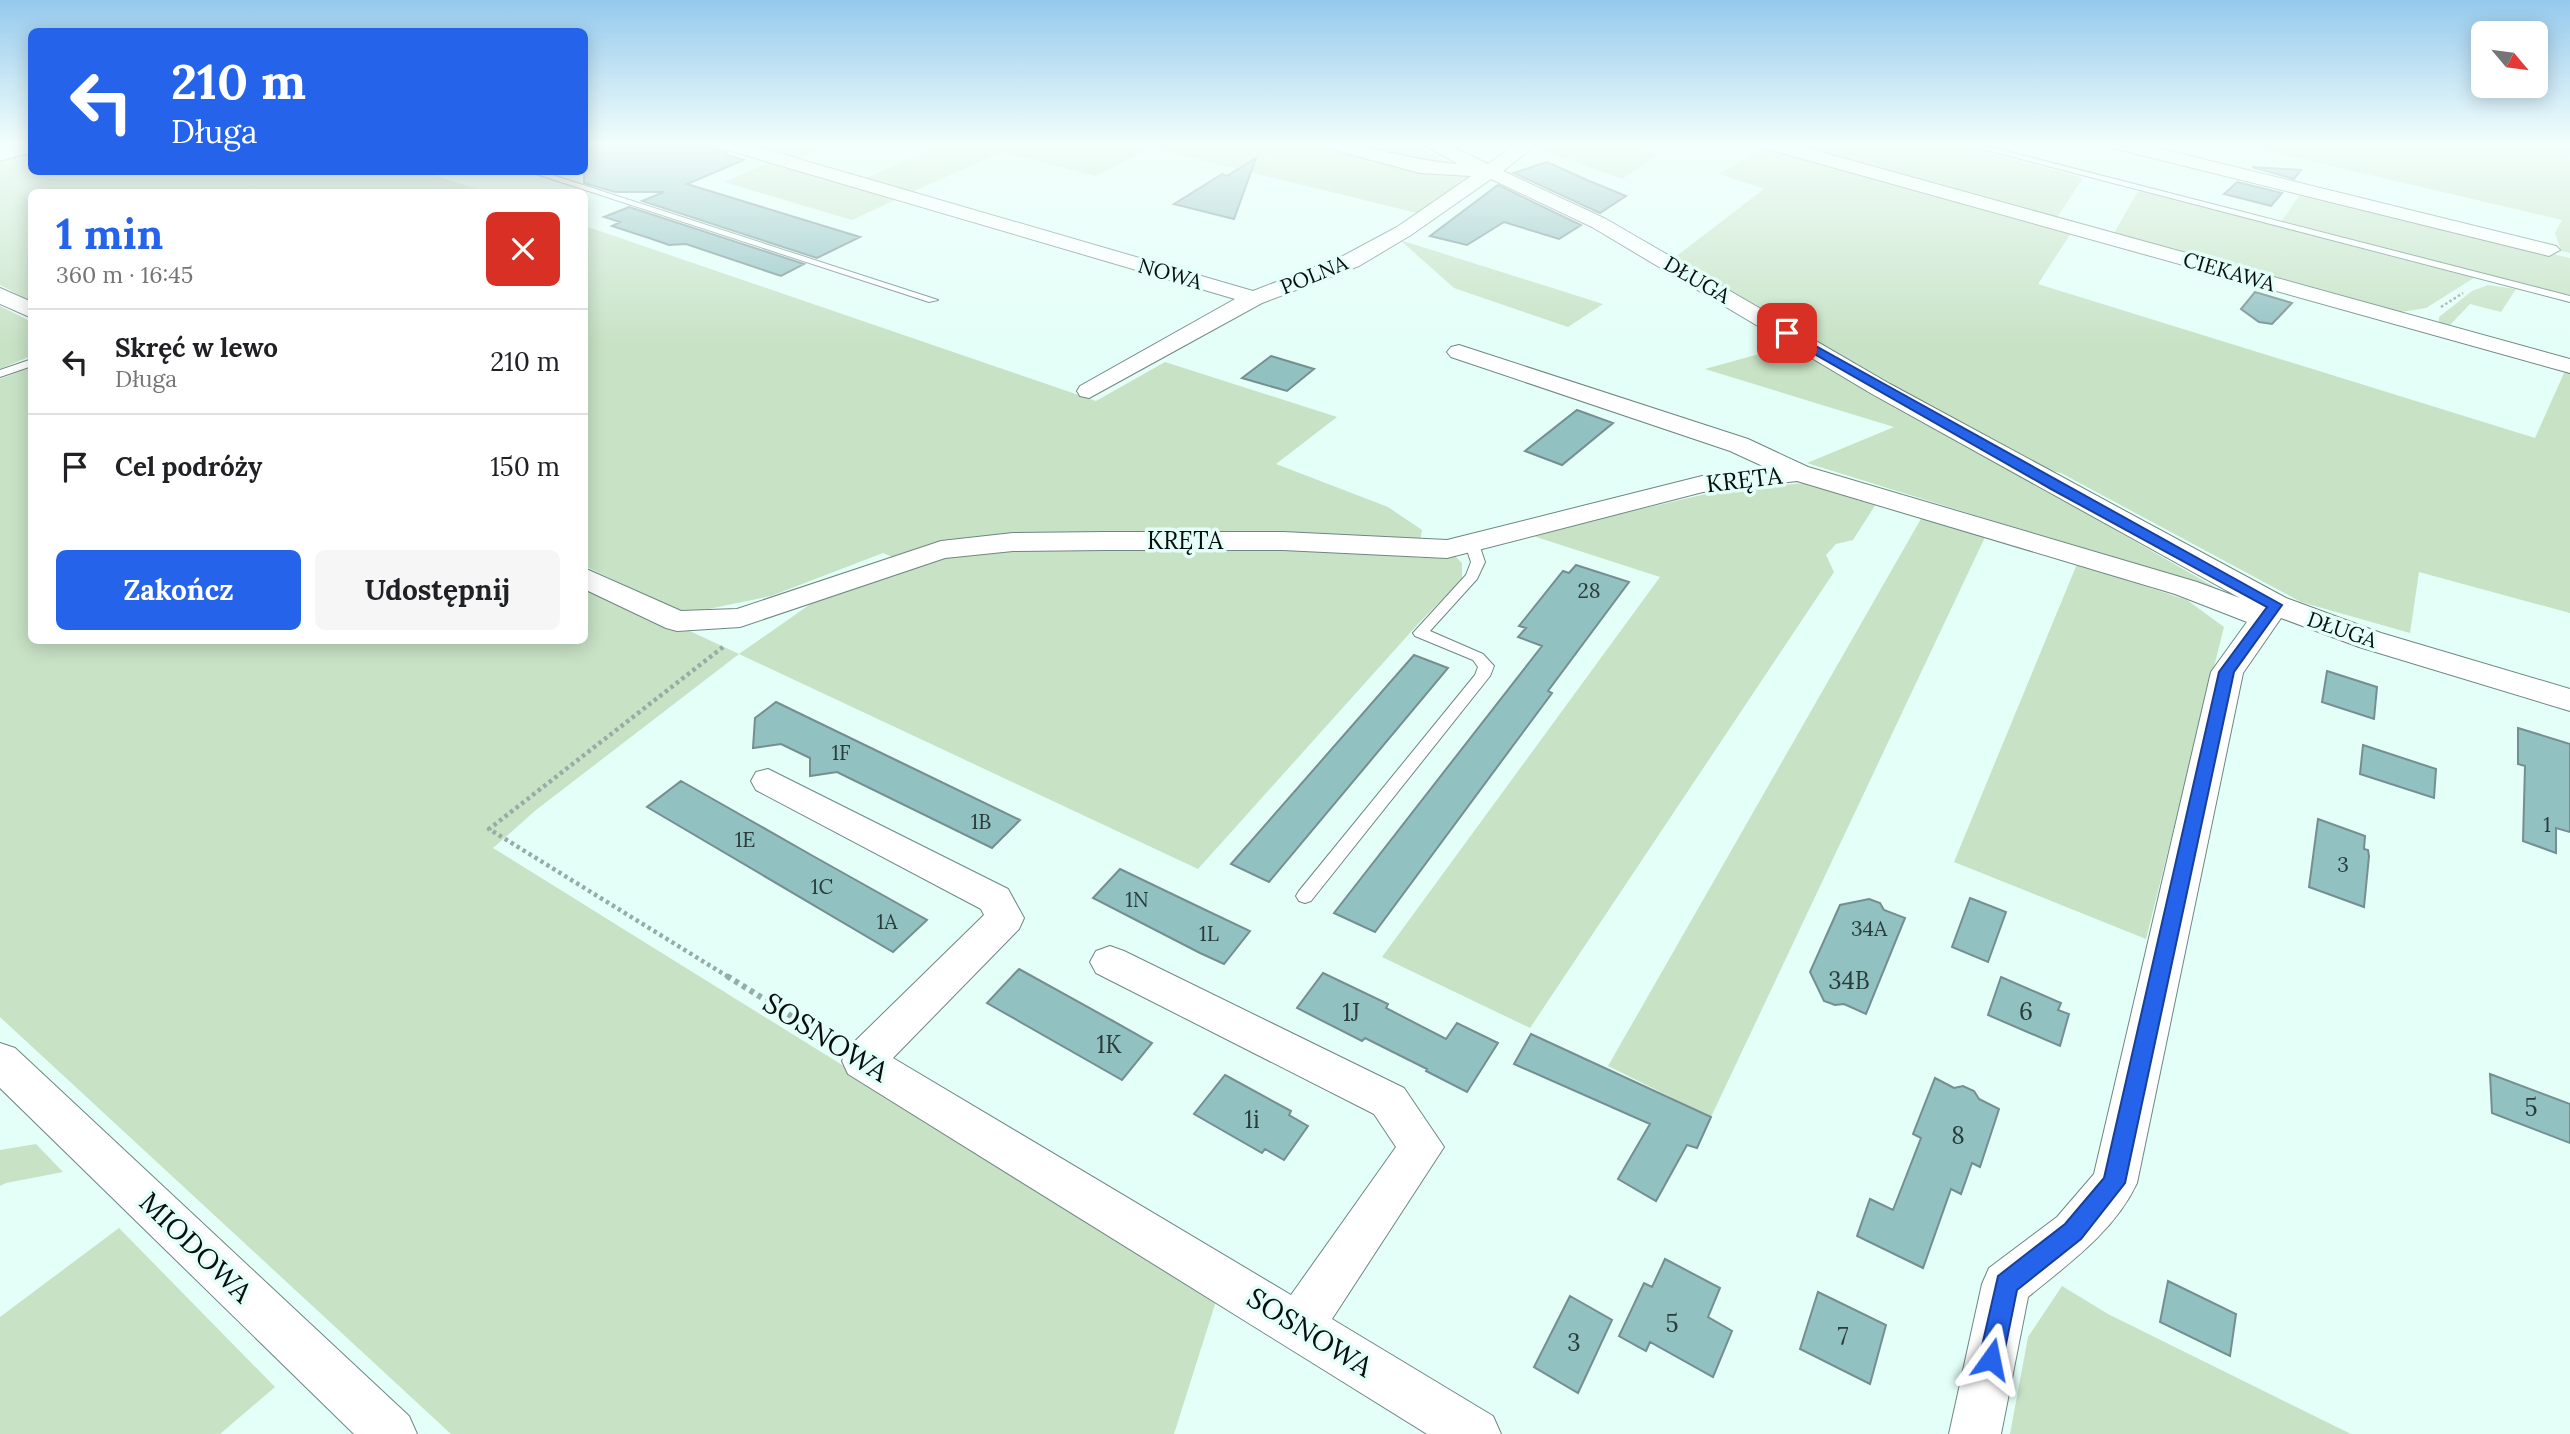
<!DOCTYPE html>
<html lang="pl">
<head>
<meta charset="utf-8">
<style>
  :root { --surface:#fff; --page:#f6f6f6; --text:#202124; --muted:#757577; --line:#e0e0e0; --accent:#2563eb }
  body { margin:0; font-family:Lora,serif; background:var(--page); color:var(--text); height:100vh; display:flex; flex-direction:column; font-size:26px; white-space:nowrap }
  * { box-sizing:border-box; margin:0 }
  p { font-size:23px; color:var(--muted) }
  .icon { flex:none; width:38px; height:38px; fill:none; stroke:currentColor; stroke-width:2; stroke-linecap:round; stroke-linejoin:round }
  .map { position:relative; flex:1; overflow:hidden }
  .side { position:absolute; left:28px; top:189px; width:560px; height:455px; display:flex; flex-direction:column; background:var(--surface); border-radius:10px; box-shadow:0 4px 18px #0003 }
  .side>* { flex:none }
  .guide { position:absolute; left:28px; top:28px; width:560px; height:147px; border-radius:10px; box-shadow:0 4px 18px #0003; background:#2563eb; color:#fff; overflow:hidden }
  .needle { width:46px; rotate:119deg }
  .fabs { position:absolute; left:2471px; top:21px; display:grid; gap:14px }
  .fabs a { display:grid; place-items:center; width:77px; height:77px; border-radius:10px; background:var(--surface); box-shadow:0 4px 18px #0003; font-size:35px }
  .pin { position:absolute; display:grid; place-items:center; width:60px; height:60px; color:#fff; margin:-30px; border-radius:14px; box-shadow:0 4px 10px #0006 }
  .me { position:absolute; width:77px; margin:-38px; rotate:12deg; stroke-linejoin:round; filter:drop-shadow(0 0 5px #0008) }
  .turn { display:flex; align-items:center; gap:24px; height:147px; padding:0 28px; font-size:32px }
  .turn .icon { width:91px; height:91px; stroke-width:2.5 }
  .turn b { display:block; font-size:49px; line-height:60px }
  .round { display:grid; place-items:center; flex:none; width:74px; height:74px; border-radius:10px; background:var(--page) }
  .headline { display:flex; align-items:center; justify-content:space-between; height:119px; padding:0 28px }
  h1 { font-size:42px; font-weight:800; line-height:52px; color:var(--accent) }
  .button { display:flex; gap:14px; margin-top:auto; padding:14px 28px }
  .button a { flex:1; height:80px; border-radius:10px; background:var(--accent); color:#fff; font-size:28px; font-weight:800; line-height:80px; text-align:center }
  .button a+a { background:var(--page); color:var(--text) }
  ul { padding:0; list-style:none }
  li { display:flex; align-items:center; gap:21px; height:105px; padding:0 28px; border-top:2px solid var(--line) }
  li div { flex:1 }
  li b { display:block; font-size:26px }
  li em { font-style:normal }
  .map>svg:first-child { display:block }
  .green { fill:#c7e2c5 }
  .building { fill:#92c1c2; stroke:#758f90; stroke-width:2 }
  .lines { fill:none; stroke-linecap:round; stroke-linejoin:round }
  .service-casing { stroke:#6e8781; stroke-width:2 }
  .minor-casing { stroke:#6e8781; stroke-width:2 }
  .path-far2 { stroke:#97aca6; stroke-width:2.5; stroke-dasharray:2.5 2.5; stroke-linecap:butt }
  .path-far1 { stroke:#97aca6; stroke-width:4.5; stroke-dasharray:3.5 3.5; stroke-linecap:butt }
  .path { stroke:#97aca6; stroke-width:6; stroke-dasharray:4.5 4.5; stroke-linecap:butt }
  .service { fill:#fff; fill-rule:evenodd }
  .minor { fill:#fff; fill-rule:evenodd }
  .route { fill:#2563eb; stroke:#184099; stroke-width:2 }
  .labels { text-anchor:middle; stroke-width:7; stroke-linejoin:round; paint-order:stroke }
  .far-street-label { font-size:21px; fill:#060f0d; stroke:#e4fff8 }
  .number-label { font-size:21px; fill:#293c3a }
  .street-label { font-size:24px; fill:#060f0d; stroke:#e4fff8 }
  .near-number-label { font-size:24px; fill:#293c3a }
  .near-street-label { font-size:28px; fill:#060f0d; stroke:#e4fff8 }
</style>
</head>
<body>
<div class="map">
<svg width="2570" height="1434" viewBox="0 0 2570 1434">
  <rect width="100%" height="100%" fill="#e4fff8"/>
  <path class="green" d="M 735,143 L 836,143 L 794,160 Z
    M 917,143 L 1318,143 L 1470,178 L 1421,214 L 1151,148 L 1096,176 L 1001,152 L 910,193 L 862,180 L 933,148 Z
    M 1346,143 L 1410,143 L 1452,164 L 1417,162 Z
    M 1548,143 L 1619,143 L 1659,155 L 1622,179 L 1539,149 Z
    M 1782,143 L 1951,143 L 2083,178 L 2056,219 Z
    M 2233,143 L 2570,143 L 2570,253 L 2561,251 L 2555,233 L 2562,220 Z
    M 1767,147 L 2071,233 L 2038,284 L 2535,438 L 2565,371 L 2570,372 L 2570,613 L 2419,572 L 2410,633 L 2301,602 L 2061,473 L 2035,467 L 1674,258 L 1764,189 L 1719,174 Z
    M 31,150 L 32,172 L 424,172 L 485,192 L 32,192 L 31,301 L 0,285 L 0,160 Z
    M 770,162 L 897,199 L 852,220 L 724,182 Z
    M 2138,191 L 2474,278 L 2426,308 L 2395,313 L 2113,235 Z
    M 2302,192 L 2570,258 L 2570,295 L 2281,222 Z
    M 585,226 L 1096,401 L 1165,362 L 1337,417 L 1276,464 L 1388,507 L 1422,530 L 1417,558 L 1455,556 L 1462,563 L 1462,579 L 1418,624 L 1198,869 L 739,654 L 536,810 L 493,848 L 1217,1298 L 1174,1434 L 451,1434 L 0,1017 L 0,379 L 31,367 L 32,640 L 584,640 L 585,582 L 739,654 L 819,598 L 911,565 L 883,553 L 771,596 L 684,614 L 585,566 Z
    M 1400,240 L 1603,304 L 1568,327 L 1454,288 Z
    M 2488,285 L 2516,289 L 2501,312 L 2470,304 L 2448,327 L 2439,325 L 2439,317 L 2472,291 Z
    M 0,306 L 32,322 L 31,356 L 0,369 Z
    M 1792,345 L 2225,593 L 1807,463 L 1894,427 L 1705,369 Z
    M 1806,483 L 1876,504 L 1853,540 L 1836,544 L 1826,555 L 1834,572 L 1530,1028 L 1382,957 L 1660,577 L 1530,535 L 1723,490 Z
    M 1922,517 L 1986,535 L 1711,1117 L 1608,1066 Z
    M 2077,564 L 2187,600 L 2224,627 L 2146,939 L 1954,862 Z
    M 36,1144 L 63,1172 L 6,1183 L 0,1186 L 0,1150 Z
    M 119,1228 L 275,1387 L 220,1434 L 0,1434 L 0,1317 Z
    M 2062,1286 L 2108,1314 L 2351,1434 L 2010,1434 L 2028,1337 Z"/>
  <path class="building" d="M 584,143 L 712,143 L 716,150 L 728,153 L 724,154 L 744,160 L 687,184 L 860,237 L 817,258 L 642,201 L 664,192 L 615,192 L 584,183 Z
    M 1256,158 L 1234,219 L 1174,204 L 1222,174 L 1227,176 Z
    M 1547,162 L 1587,180 L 1626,196 L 1600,213 L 1514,173 Z
    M 2252,167 L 2301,170 L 2294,179 Z
    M 2237,182 L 2282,193 L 2271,206 L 2224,194 Z
    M 1498,185 L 1581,225 L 1559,239 L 1504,222 L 1467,245 L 1430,236 Z
    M 629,207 L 804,264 L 781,276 L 686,244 L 669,245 L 652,239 L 612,226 L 620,222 L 604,217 Z
    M 2255,292 L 2292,303 L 2272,324 L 2259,322 L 2241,309 Z
    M 1271,356 L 1314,369 L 1287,391 L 1242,378 Z
    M 1577,410 L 1613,423 L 1562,465 L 1525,451 Z
    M 1576,565 L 1629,582 L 1548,691 L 1552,693 L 1375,932 L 1334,913 L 1542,646 L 1518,637 L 1526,628 L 1519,626 L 1563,571 L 1569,573 Z
    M 1414,655 L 1448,668 L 1269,882 L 1231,864 Z
    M 2327,671 L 2377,687 L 2374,719 L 2322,702 Z
    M 776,702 L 902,763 L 1020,820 L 992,848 L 837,772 L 810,776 L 810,758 L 781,744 L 753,748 L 755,718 Z
    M 2518,728 L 2570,744 L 2570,832 L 2556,828 L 2556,853 L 2523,841 L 2525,766 L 2518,764 Z
    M 2363,745 L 2436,769 L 2434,798 L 2360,774 Z
    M 681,781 L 813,856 L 927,920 L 893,952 L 647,807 Z
    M 2318,819 L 2365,836 L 2364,849 L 2368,850 L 2369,856 L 2364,907 L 2309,887 Z
    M 1120,869 L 1195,905 L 1250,931 L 1224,964 L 1200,953 L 1093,898 Z
    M 1970,898 L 2006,912 L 1988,962 L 1952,947 Z
    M 1869,899 L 1880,903 L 1884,910 L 1905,918 L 1866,1014 L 1844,1004 L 1835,1005 L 1824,1001 L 1810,972 L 1840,905 Z
    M 1019,969 L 1113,1021 L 1152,1043 L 1122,1080 L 987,1003 Z
    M 1323,973 L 1388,1004 L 1386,1008 L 1446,1039 L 1457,1023 L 1498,1043 L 1467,1092 L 1426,1071 L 1427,1069 L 1365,1038 L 1362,1041 L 1297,1008 Z
    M 2001,977 L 2061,1003 L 2058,1010 L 2069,1014 L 2060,1046 L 1988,1015 Z
    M 1531,1034 L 1711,1117 L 1697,1148 L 1687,1145 L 1656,1201 L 1618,1179 L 1650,1124 L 1514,1064 Z
    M 2490,1074 L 2570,1104 L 2570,1143 L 2492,1113 Z
    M 1225,1075 L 1291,1111 L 1289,1115 L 1308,1126 L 1284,1160 L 1265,1149 L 1262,1153 L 1194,1114 Z
    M 1935,1078 L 1954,1088 L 1963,1086 L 1974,1091 L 1979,1099 L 1999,1109 L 1980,1167 L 1972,1163 L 1961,1194 L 1951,1189 L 1923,1268 L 1857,1236 L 1870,1199 L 1893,1210 L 1921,1138 L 1913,1134 Z
    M 1665,1259 L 1720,1288 L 1708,1317 L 1732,1331 L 1713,1377 L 1650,1342 L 1646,1351 L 1619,1336 L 1644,1283 L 1652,1287 Z
    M 2168,1281 L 2236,1314 L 2230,1356 L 2160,1322 Z
    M 1818,1292 L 1886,1325 L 1870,1384 L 1800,1349 Z
    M 1570,1296 L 1612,1320 L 1578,1393 L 1534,1367 Z"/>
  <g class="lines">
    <defs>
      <path id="service" d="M 1959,143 L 1975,143 L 2570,296 L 2570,302 Z
        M 530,172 L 543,172 L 938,300 L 929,302 Z
        M 32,359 L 32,366 L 0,377 L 0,370 Z
        M 1472,540 L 1479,544 L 1485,562 L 1477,579 L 1430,631 L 1483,654 L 1494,666 L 1490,676 L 1311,901 L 1305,903 L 1299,901 L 1296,896 L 1299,891 L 1475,675 L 1478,667 L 1473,660 L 1415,636 L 1413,633 L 1466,575 L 1471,562 L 1465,544 Z"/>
      <path id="minor" d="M 21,143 L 32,143 L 32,152 L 0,161 L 0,149 Z
        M 714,143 L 744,143 L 1253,291 L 1343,256 L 1397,227 L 1471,176 L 1420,173 L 1323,147 L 1320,143 C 1367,143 1410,161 1458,164 L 1420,143 L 1445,143 L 1488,164 L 1517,143 L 1539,143 L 1503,171 L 1606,219 L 1890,384 L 2286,598 L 2381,633 L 2570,689 L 2570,711 L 2359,647 L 2281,618 L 2243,673 L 2137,1183 C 2114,1232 2068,1264 2028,1297 L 2001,1434 L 1949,1434 L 1982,1284 L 1989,1268 L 2057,1217 L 2094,1174 L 2211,672 L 2247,622 L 2175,594 L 1797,481 L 1703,492 L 1447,558 L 1283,550 L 1106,550 L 1013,551 L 945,558 L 740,627 L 677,631 L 666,628 L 584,589 L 584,568 L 681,611 L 737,609 L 941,541 L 1013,533 L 1106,532 L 1283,532 L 1447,540 L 1702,476 L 1767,468 L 1730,451 L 1451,357 L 1447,352 L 1451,347 L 1459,345 L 1748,439 L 1808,467 L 2197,582 L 2240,598 L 1872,394 L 1592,227 L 1491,179 L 1411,235 L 1359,266 L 1262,303 L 1089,398 L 1080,396 L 1077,391 L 1080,386 L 1235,299 L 717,147 Z
        M 1757,143 L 1788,143 L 2570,359 L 2570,373 L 1760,147 Z
        M 2105,143 L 2138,143 L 2556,246 L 2560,250 L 2549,256 L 2108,147 Z
        M 0,288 L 32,302 L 32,318 L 0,304 Z
        M 768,769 L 1008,889 L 1024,918 L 1019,929 L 893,1058 L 1291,1295 L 1396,1147 L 1374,1114 L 1096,973 L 1090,962 L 1096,951 L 1110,946 L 1124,951 L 1404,1088 L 1444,1147 L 1332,1319 L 1493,1416 L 1501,1434 L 1427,1434 L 848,1074 L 842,1061 L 848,1048 L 984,915 L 981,909 L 756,790 L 751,781 L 756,772 Z
        M 0,1043 L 15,1048 L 409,1416 L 417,1434 L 354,1434 L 0,1088 Z"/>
    </defs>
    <use href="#service" class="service-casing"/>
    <use href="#minor" class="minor-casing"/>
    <path class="path-far2" d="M 2441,307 L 2463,293"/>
    <path class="path-far1" d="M 723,647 L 489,829 L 730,978"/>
    <path class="path" d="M 727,976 L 833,1042"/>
    <use href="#service" class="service"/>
    <use href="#minor" class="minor"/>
  </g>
  <linearGradient id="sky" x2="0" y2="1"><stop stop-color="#95c9ed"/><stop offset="0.42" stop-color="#f3fffc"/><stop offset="1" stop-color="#f3fffc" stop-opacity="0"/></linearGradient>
  <rect width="2570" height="344" fill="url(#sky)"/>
  <path class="route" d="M 1787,330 L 2282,605 L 2234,672 L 2125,1183 L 2081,1239 L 2017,1290 L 2003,1359 L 1999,1367 L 1991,1371 L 1982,1367 L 1979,1359 L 1998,1276 L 2065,1224 L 2104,1178 L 2219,672 L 2267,607 L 2051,489 L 1783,336 L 1782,333 Z"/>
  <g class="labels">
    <g class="far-street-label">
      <text transform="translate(2229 272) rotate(16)" y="7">CIEKAWA</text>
      <text transform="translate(1170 274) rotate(16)" y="7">NOWA</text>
      <text transform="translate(1314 275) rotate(-22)" y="7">POLNA</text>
      <text transform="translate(1697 280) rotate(30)" y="7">DŁUGA</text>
      <text transform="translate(2342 630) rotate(19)" y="7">DŁUGA</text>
    </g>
    <g class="number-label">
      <text x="1589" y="598">28</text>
      <text x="841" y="760">1F</text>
      <text x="981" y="829">1B</text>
      <text x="2547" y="832">1</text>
      <text x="745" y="847">1E</text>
      <text x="2343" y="872">3</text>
      <text x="822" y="894">1C</text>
      <text x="1137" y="907">1N</text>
      <text x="887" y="929">1A</text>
      <text x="1869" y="936">34A</text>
      <text x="1209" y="941">1L</text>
    </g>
    <g class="street-label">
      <text transform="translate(1744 480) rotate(-7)" y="8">KRĘTA</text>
      <text x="1185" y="549">KRĘTA</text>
    </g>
    <g class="near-number-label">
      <text x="1849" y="989">34B</text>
      <text x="2026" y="1020">6</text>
      <text x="1351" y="1021">1J</text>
      <text x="1109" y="1053">1K</text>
      <text x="2531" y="1116">5</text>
      <text x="1252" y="1128">1i</text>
      <text x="1958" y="1144">8</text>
      <text x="1672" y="1332">5</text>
      <text x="1843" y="1345">7</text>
      <text x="1574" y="1351">3</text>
    </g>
    <g class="near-street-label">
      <text transform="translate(826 1037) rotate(32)" y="10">SOSNOWA</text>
      <text transform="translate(196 1247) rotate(44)" y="10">MIODOWA</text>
      <text transform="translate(1310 1332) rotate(32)" y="10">SOSNOWA</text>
    </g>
  </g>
</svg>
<div class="fabs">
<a><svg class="needle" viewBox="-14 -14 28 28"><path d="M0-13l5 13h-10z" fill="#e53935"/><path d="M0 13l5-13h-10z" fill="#757577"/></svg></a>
</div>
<div class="pin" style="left:1787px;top:333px;background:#d93025"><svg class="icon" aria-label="arrive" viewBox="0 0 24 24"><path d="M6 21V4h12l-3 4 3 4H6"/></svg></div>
<svg class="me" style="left:1991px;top:1359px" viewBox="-20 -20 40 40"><path d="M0-17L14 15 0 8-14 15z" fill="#2563eb" stroke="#fff" stroke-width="4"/></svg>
<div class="guide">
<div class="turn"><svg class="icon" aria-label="left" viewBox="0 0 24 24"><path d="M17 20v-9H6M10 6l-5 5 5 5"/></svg><div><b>210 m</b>Długa</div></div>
</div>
<section class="side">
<div class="headline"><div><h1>1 min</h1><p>360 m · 16:45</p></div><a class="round" style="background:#d93025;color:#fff"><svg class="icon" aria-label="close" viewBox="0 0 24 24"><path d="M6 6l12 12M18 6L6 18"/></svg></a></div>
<ul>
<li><svg class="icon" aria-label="left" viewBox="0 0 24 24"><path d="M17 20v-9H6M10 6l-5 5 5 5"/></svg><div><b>Skręć w lewo</b><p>Długa</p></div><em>210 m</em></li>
<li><svg class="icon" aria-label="arrive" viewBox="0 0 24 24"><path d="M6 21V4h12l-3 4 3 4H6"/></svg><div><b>Cel podróży</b></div><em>150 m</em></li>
</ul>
<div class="button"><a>Zakończ</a><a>Udostępnij</a></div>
</section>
</div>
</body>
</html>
